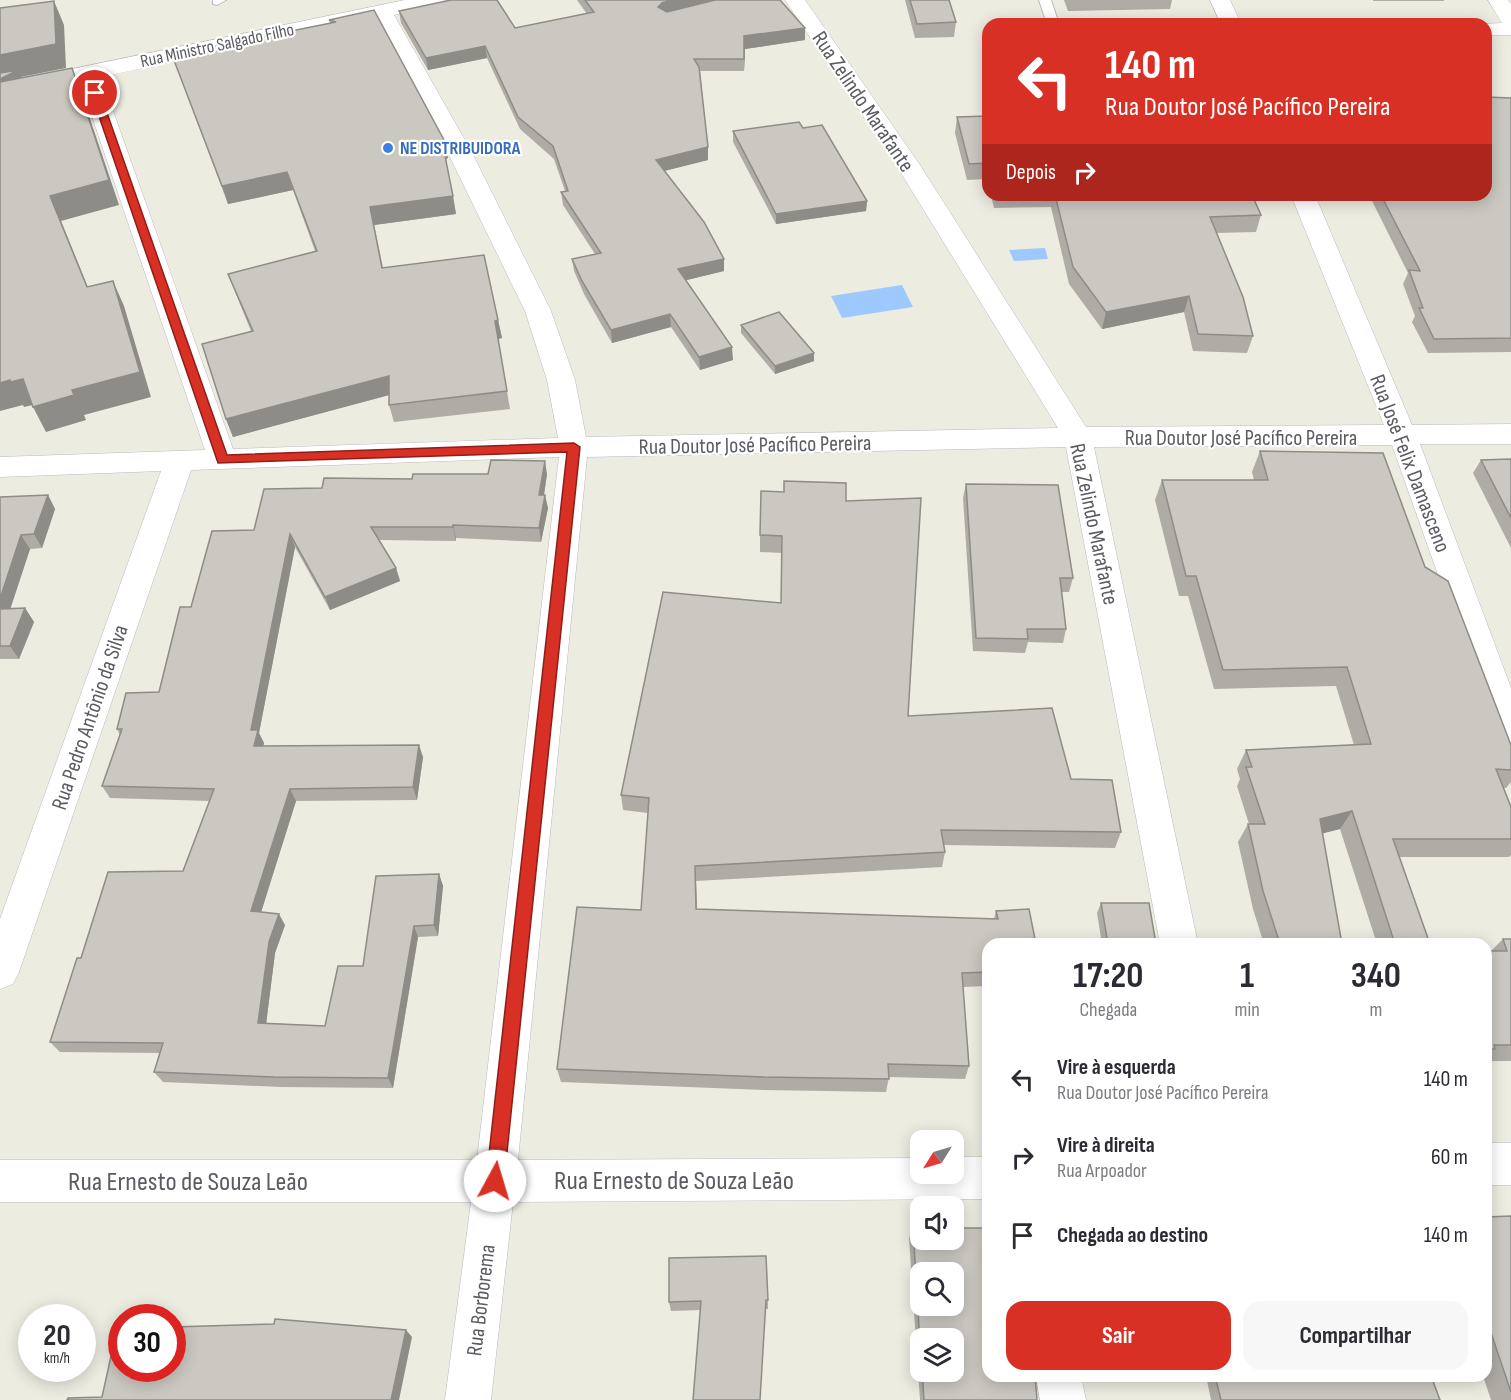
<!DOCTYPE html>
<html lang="pt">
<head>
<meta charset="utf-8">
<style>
  :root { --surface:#fff; --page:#f7f7f7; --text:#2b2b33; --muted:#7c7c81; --accent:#d93025 }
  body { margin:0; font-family:"Sofia Sans Condensed",sans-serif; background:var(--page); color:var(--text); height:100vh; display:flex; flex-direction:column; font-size:22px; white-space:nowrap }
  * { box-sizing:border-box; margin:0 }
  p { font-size:20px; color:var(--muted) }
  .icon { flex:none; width:33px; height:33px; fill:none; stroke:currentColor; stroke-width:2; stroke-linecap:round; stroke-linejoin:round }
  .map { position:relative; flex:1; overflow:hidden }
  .drawer { position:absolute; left:982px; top:938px; width:510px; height:444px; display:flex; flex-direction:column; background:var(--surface); border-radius:18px; box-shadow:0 3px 15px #0003 }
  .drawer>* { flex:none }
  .banner { position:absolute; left:982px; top:18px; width:510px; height:183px; border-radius:18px; box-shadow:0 3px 15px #0003; background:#d93025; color:#fff; overflow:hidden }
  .needle { width:39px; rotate:233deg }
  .fabs { position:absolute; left:910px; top:1130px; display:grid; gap:12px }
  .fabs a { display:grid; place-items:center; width:54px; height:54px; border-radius:12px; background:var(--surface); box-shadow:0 3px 15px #0003; font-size:30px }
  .speed { position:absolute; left:18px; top:1304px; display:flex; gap:12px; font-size:30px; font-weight:700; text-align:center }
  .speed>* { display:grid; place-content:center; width:78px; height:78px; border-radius:50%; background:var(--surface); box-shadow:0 3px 15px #0003; line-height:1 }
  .speed small { font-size:15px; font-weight:400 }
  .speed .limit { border:9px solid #d22; background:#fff; color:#111 }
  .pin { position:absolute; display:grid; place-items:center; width:51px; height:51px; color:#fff; margin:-26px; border:3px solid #fff; border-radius:50%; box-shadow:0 2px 6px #0007 }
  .me { position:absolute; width:66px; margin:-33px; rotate:6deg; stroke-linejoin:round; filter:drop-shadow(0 0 4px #0008) }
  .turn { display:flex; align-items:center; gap:21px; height:126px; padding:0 24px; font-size:27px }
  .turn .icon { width:78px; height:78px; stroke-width:2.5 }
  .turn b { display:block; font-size:42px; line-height:51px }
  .then { display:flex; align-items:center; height:57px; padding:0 24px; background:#0003; gap:12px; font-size:22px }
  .eta { display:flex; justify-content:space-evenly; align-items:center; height:102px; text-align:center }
  .eta b { font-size:36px; font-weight:700; line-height:42px }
  .cta { display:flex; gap:12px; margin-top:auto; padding:12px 24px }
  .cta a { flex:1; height:69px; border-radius:18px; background:var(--accent); color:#fff; font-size:24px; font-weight:700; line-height:69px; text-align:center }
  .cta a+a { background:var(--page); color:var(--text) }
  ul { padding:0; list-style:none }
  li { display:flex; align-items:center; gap:18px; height:78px; padding:0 24px }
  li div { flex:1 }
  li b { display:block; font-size:22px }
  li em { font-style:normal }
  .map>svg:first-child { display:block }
  .water { fill:#9ec9ff }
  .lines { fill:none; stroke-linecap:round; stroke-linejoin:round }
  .service-casing { stroke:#b9bac0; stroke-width:2 }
  .minor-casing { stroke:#b9bac0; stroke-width:1 }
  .service { fill:#fff; fill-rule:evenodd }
  .minor { fill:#fff; fill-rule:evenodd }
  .wall { fill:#aeaca5; fill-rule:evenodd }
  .shaded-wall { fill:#8d8c86 }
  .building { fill:#cac8c0; stroke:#8d8c86; stroke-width:1.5; fill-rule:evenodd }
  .route { fill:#d93025; stroke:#8d1f18; stroke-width:1.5 }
  .shop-dot { fill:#3f7fe0; stroke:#fff; stroke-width:2 }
  .labels { text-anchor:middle; stroke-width:4.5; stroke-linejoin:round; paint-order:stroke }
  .far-street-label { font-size:18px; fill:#5a5c62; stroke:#fff }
  .far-shop-label { font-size:18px; font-weight:bold; fill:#366cbe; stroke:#fff; text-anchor:start }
  .street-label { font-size:22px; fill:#5a5c62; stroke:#fff }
  .near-street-label { font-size:27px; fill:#5a5c62; stroke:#fff }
</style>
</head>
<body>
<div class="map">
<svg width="1511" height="1400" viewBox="0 0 1511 1400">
  <rect width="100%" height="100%" fill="#edece1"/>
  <path class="water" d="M 1045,248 L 1048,259 L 1014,261 L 1009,250 Z
    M 902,285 L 913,307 L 842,318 L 831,296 Z"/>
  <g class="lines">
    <defs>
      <path id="service" d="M 213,0 L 226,0 L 217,5 L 213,4 Z
        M 1039,0 L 1051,0 L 1059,24 L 1047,24 Z"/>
      <path id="minor" d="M 405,0 L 445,0 L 442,4 L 394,15 L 470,149 L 551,311 L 575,380 L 586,437 L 1058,428 L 896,165 L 785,0 L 805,0 L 920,165 L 1086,427 L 1384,425 L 1291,195 L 1315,195 L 1412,425 L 1511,424 L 1511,444 L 1420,444 L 1511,688 L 1511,747 L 1499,743 L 1494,733 L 1392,445 L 1094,447 L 1198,944 L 1160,944 L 1066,447 L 587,457 L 518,1160 L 921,1158 L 921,1173 L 954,1173 L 954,1157 L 988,1157 L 988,1199 L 513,1202 L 491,1400 L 445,1400 L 471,1202 L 0,1202 L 0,1160 L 477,1160 L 559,457 L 191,470 L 19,972 L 13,984 L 0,989 L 0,919 L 161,471 L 0,477 L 0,457 L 205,450 L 80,81 L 0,98 L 0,84 ZM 376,19 L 446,149 L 525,311 L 547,380 L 558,438 L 233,449 L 101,77 Z
        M 1210,0 L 1230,0 L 1241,24 L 1221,24 Z
        M 1488,0 L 1508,0 L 1511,4 L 1511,35 L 1486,35 L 1486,24 L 1481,24 L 1502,23 Z
        M 1486,1143 L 1511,1143 L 1511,1185 L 1486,1185 Z
        M 1036,1376 L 1081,1376 L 1086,1400 L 1040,1400 Z"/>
    </defs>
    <use href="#service" class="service-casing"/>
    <use href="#minor" class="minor-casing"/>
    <use href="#service" class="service"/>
    <use href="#minor" class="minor"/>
  </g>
  <path class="wall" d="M 577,0 L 780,0 L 805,40 L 745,49 L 744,71 L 700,71 L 708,147 L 708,160 L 664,171 L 724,259 L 724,271 L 686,280 L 733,360 L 700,370 L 671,327 L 612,343 L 584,294 L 574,271 L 572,259 L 595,254 L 563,205 L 561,192 L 565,191 L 554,159 L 520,129 L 487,58 L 428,70 L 401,23 L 399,11 L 515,28 L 587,14 Z
    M 905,0 L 949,0 L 956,22 L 954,37 L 915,38 Z
    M 1064,0 L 1172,0 L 1170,9 L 1068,11 Z
    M 1373,0 L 1444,0 L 1444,1 L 1373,1 Z
    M 374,10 L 444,140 L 448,158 L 446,159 L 456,214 L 374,225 L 383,268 L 498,320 L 502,338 L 498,339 L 510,409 L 394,422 L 389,405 L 389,395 L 233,437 L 226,419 L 251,331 L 235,292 L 228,274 L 315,251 L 293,190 L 228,204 L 172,55 L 330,23 L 329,20 Z
    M 1511,98 L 1511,352 L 1428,353 L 1412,322 L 1415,316 L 1403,284 L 1408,273 L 1372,201 L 1366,201 L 1363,195 L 1486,195 Z
    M 988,116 L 988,186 L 987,179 L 967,180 L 955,133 L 957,117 Z
    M 803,128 L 867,201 L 866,211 L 776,224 L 733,142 L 733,131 Z
    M 991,195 L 1252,195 L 1261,215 L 1256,232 L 1216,233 L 1253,336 L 1247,353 L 1193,351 L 1184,312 L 1102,329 L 1069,284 L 1051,207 L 994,208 Z
    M 741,325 L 814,361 L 775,374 L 741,333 Z
    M 1260,451 L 1425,567 L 1511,745 L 1511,782 L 1506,788 L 1504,788 L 1511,807 L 1511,855 L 1509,857 L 1399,857 L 1430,944 L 1377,944 L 1340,829 L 1322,833 L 1342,944 L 1264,944 L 1253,909 L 1238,842 L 1248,824 L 1249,824 L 1237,786 L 1240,779 L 1237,769 L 1246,750 L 1354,745 L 1336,686 L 1214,689 L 1188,596 L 1179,596 L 1155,500 L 1162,480 L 1254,480 L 1252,472 Z
    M 1511,459 L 1511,548 L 1473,473 L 1481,460 Z
    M 547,474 L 544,495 L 548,508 L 541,542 L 456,538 L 456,541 L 379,540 L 396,568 L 400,581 L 330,610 L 295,547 L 259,733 L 264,743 L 263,746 L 423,757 L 417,800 L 296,801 L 261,912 L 285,925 L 275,953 L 266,1023 L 325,1026 L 363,966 L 439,874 L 443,886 L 438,936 L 418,937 L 393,1088 L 281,1087 L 163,1082 L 154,1072 L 160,1053 L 60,1052 L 50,1042 L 81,958 L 183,871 L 210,801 L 110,798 L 102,786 L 120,735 L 117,729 L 159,692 L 191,607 L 254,530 L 322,488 L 412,479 Z
    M 966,484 L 1073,578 L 1069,592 L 1062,592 L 1066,629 L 1063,643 L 1028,642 L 1025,653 L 973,651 L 963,498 Z
    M 48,495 L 55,509 L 42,548 L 30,549 L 10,609 L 25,608 L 34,622 L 19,659 L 0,659 L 0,497 Z
    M 846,501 L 908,716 L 1071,779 L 1121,832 L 1115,848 L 944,845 L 945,852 L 942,867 L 696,881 L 697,909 L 994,919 L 996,911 L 1029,909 L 988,944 L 988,986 L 963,987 L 969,1066 L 965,1079 L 889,1077 L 886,1092 L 764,1090 L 561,1082 L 557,1069 L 641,910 L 648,813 L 623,810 L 621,795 L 781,603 L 782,553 L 760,552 L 760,535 Z
    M 1101,903 L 1156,944 L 1102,944 L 1097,913 Z
    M 1503,939 L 1511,939 L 1511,1061 L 1486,1061 L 1486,951 L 1491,951 Z
    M 1511,1216 L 1511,1400 L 1491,1400 L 1483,1376 L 1486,1376 L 1486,1217 Z
    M 913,1227 L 1037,1400 L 920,1400 L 909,1238 ZM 921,1338 L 954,1371 L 921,1371 Z
    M 768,1300 L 768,1309 L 701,1310 L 671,1311 L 669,1302 Z
    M 1206,1376 L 1431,1376 L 1440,1400 L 1211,1400 Z"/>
  <path class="shaded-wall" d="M 672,0 L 720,0 L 662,15 L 658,7 L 662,3 Z
    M 54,1 L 64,25 L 66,68 L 21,77 L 29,94 L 0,103 L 0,55 Z
    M 805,28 L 805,40 L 745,49 L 744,71 L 744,36 Z
    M 485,46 L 487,58 L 428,70 L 426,58 Z
    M 72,68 L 81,92 L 119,205 L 61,221 L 98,312 L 87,287 L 50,196 Z
    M 444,140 L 448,158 L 446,159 L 442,141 Z
    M 708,147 L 708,160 L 656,173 L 656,160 Z
    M 287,172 L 293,190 L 228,204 L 222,186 Z
    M 453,196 L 456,214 L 374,225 L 387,286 L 370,207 Z
    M 867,201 L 866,211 L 776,224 L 776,214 Z
    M 724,259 L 724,271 L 679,282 L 678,269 Z
    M 113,281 L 124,306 L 151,397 L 84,415 L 86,420 L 46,432 L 33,407 L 72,390 Z
    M 1189,296 L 1184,312 L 1102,329 L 1106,312 Z
    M 670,314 L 671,327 L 612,343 L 611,330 Z
    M 498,320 L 502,338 L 498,339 L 510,409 L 495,321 Z
    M 732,347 L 733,360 L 700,370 L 699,357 Z
    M 814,353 L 814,361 L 775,374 L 775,366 Z
    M 389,376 L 393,394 L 233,437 L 226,419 Z
    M 23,379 L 37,404 L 24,407 L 23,405 L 0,411 L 0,383 L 10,380 Z
    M 545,461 L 547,474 L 542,508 L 539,495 Z
    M 48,495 L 55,509 L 42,548 L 34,534 Z
    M 545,495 L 548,508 L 541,542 L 539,528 Z
    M 453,525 L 456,538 L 456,541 L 453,527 Z
    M 290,534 L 295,547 L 259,733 L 264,743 L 260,759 L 254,746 L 251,730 Z
    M 21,535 L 30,549 L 6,622 L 0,614 L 0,599 Z
    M 396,568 L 400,581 L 330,610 L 325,597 Z
    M 25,608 L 34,622 L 19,659 L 10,646 Z
    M 419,745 L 423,757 L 417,800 L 413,787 Z
    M 290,789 L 296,801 L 258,922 L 251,911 Z
    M 1352,811 L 1340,829 L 1309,837 L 1320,819 Z
    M 695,866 L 696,881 L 697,923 L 696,909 Z
    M 439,874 L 443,886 L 438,936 L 434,925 Z
    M 279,914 L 285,925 L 275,953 L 265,1033 L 258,1023 L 269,942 Z
    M 414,926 L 418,937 L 393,1088 L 388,1078 Z
    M 406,1330 L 412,1337 L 399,1400 L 391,1400 Z"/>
  <path class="building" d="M 451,0 L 497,0 L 515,28 L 594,12 L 585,0 L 672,0 L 662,3 L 658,7 L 667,12 L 715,0 L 780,0 L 805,28 L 744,36 L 744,59 L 694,59 L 699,67 L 708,147 L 656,160 L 704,222 L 724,259 L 678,269 L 732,347 L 699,357 L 670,314 L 611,330 L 582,281 L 572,259 L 601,253 L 561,192 L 568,191 L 553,146 L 518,117 L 485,46 L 426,58 L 399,11 Z
    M 910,0 L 949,0 L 956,22 L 917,24 Z
    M 54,1 L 56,44 L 0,55 L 0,8 Z
    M 374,10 L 444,140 L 442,141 L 453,196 L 370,207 L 382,268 L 484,255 L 498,320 L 495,321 L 507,391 L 389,405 L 389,376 L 226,419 L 202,344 L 253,331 L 228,274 L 317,251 L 287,172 L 222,186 L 172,55 L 336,22 L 329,20 Z
    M 72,68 L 109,180 L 50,196 L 87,287 L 113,281 L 140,372 L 72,390 L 74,395 L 33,407 L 23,379 L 11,382 L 10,380 L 0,383 L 0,82 Z
    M 18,70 L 0,79 L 0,73 Z
    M 1486,97 L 1511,98 L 1511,338 L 1434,339 L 1419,308 L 1423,308 L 1409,270 L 1420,271 L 1381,195 L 1486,195 Z
    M 988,116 L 988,163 L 969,164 L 957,117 Z
    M 799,122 L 803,128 L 822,125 L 867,201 L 776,214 L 733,131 Z
    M 1055,195 L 1252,195 L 1261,215 L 1210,217 L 1243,297 L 1253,336 L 1198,334 L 1189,296 L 1106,312 L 1073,267 Z
    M 779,312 L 814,353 L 775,366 L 741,325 Z
    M 1260,451 L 1383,453 L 1425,567 L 1448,581 L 1511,745 L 1511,770 L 1496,769 L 1511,807 L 1511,839 L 1393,839 L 1430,944 L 1395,944 L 1352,811 L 1320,819 L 1342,944 L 1280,944 L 1263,891 L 1248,824 L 1265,824 L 1246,767 L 1252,767 L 1246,750 L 1371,744 L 1347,667 L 1223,670 L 1196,576 L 1186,576 L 1162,480 L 1268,480 Z
    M 1511,459 L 1511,518 L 1481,460 Z
    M 491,460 L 545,461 L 539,495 L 545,495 L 539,528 L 453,525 L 453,527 L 371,527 L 396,568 L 325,597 L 290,534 L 251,730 L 258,730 L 254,746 L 419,745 L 413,787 L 290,789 L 251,911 L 279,914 L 269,942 L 258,1023 L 325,1026 L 338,966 L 363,966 L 376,876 L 439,874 L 434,925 L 414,926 L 388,1078 L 274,1077 L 154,1072 L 163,1043 L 50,1042 L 77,958 L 81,958 L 108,872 L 183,871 L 214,789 L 102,786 L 122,729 L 117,729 L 126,693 L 159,692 L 180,607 L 191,607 L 212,531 L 254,530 L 264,489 L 322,488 L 324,478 L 412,479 L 413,474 L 488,474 Z
    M 784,481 L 846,483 L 846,501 L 921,498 L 908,716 L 1052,708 L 1071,779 L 1112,780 L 1121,832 L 941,830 L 945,852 L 695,866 L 696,909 L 998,919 L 996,911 L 1029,909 L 1036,944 L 988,944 L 988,972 L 962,973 L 969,1066 L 888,1064 L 889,1079 L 764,1077 L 557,1069 L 577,907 L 641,910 L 649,798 L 621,795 L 663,592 L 781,603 L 782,536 L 760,535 L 761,491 L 784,492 Z
    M 966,484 L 1058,485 L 1073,578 L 1060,578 L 1066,629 L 1027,629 L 1028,639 L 976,638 Z
    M 48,495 L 34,534 L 21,535 L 0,599 L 0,497 Z
    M 25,608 L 10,646 L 0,646 L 0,609 Z
    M 1101,903 L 1149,903 L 1156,944 L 1108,944 Z
    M 1503,939 L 1511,939 L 1511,1045 L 1494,1045 L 1495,1049 L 1486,1049 L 1486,951 L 1507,951 Z
    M 1511,1216 L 1511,1392 L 1486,1318 L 1486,1217 Z
    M 913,1227 L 921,1227 L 921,1239 L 954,1239 L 954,1228 L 988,1228 L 988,1376 L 1035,1376 L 1037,1400 L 924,1400 L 922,1371 L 954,1371 L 954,1338 L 921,1338 L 921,1360 ZM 921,1272 L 954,1272 L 954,1305 L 921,1305 Z
    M 766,1256 L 768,1300 L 766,1300 L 760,1400 L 693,1400 L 701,1301 L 669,1302 L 669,1258 Z
    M 275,1319 L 406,1330 L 391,1400 L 66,1400 L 68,1400 L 68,1398 L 102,1397 L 117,1329 L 122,1329 L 122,1368 L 172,1368 L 172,1327 L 274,1324 Z
    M 1215,1376 L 1431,1376 L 1440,1400 L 1221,1400 Z"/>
  <path class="route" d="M 95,90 L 100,93 L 227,455 L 574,443 L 580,447 L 504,1181 L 501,1187 L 495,1190 L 489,1187 L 486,1181 L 567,452 L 218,463 L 91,93 Z"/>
  <circle class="shop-dot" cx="388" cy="148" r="6"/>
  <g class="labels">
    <g class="far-street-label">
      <text transform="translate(217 45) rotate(-12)" y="6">Rua Ministro Salgado Filho</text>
    </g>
    <g class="far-shop-label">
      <text x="400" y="154">NE DISTRIBUIDORA</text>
    </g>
    <g class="street-label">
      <text transform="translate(864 101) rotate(56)" y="8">Rua Zelindo Marafante</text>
      <text x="1241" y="445">Rua Doutor José Pacífico Pereira</text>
      <text transform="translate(755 444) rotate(-1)" y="8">Rua Doutor José Pacífico Pereira</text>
      <text transform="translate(1411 463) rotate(69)" y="8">Rua José Felix Damasceno</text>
      <text transform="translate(1095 524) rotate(78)" y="8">Rua Zelindo Marafante</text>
      <text transform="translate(89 717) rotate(-71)" y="8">Rua Pedro Antônio da Silva</text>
      <text transform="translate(480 1300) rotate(-83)" y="8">Rua Borborema</text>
    </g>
    <g class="near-street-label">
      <text x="674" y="1189">Rua Ernesto de Souza Leão</text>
      <text x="188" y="1190">Rua Ernesto de Souza Leão</text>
    </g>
  </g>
</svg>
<div class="fabs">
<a><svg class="needle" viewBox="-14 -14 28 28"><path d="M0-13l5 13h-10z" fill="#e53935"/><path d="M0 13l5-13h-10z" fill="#7c7c81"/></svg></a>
<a><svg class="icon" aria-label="sound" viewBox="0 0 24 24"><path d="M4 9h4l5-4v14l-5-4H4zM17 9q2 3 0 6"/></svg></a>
<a><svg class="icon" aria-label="search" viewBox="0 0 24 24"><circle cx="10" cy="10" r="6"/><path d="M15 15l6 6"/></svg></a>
<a><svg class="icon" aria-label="layers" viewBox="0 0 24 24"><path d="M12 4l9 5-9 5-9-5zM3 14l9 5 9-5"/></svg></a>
</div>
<div class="speed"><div>20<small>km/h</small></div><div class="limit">30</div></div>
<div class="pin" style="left:95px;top:93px;background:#d93025"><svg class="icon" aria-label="arrive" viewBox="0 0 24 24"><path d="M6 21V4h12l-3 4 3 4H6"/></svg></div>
<svg class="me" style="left:495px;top:1181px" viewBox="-20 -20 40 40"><circle r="19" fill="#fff"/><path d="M0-13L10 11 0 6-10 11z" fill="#d93025"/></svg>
<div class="banner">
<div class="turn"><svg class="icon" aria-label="left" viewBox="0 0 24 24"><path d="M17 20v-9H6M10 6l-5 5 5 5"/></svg><div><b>140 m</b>Rua Doutor José Pacífico Pereira</div></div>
<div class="then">Depois<svg class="icon" aria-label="right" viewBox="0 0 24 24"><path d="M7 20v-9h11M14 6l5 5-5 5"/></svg></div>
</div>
<section class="drawer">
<div class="eta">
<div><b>17:20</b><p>Chegada</p></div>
<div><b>1</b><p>min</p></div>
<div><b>340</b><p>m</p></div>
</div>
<ul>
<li><svg class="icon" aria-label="left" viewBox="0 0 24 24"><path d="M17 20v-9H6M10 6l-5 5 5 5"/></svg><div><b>Vire à esquerda</b><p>Rua Doutor José Pacífico Pereira</p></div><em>140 m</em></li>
<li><svg class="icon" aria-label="right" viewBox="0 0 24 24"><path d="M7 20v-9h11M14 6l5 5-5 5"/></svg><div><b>Vire à direita</b><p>Rua Arpoador</p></div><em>60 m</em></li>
<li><svg class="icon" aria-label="arrive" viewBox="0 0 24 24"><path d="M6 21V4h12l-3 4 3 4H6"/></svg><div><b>Chegada ao destino</b></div><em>140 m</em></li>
</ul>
<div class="cta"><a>Sair</a><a>Compartilhar</a></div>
</section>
</div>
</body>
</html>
